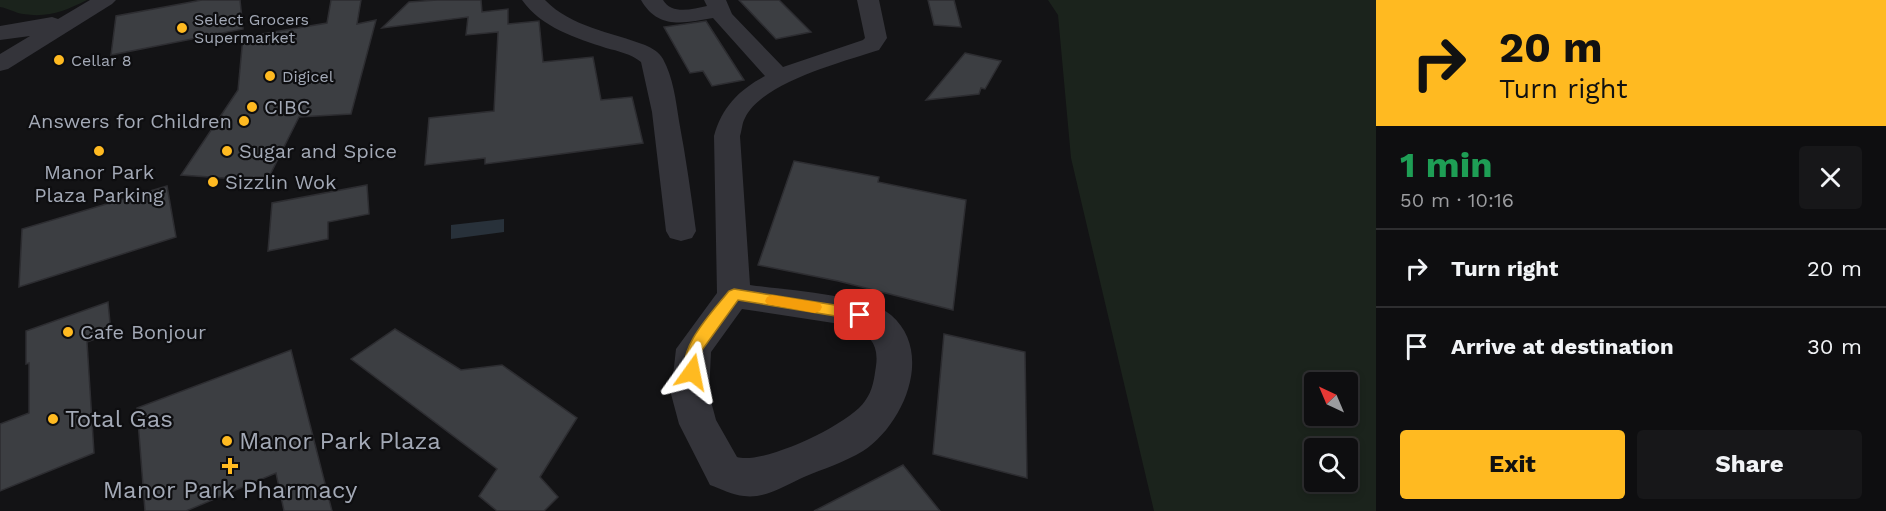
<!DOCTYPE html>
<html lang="en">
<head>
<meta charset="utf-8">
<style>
  :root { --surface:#0e0e10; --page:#171719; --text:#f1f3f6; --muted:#9b9c9f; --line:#2e2e30; --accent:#ffba21 }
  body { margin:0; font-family:"Work Sans",sans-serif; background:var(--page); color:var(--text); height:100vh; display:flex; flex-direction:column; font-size:22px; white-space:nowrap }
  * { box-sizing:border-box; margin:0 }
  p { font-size:20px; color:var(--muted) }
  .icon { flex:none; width:33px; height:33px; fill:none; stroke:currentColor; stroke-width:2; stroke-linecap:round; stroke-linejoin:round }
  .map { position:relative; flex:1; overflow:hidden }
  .panel { display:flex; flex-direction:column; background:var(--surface); width:510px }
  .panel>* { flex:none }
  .banner { background:#ffba21; color:#111; overflow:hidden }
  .needle { width:39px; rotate:316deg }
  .buttons { position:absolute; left:1304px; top:372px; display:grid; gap:12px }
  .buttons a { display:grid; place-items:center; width:54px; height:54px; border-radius:6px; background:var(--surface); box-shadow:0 3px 9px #0003,0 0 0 2px var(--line); font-size:30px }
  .pin { position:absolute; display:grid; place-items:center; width:51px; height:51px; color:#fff; margin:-26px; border-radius:12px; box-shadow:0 3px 9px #0006 }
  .me { position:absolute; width:66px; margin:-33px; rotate:12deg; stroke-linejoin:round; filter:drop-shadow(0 0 4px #0008) }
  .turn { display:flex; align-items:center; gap:21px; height:126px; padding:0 24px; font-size:27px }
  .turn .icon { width:78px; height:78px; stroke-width:2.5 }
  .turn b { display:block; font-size:42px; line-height:51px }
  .round { display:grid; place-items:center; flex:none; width:63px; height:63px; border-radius:6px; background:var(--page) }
  .summary { display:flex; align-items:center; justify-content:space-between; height:102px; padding:0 24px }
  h1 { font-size:36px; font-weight:700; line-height:45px; color:#1e9e55 }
  .action { display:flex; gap:12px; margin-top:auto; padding:12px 24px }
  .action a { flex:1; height:69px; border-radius:6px; background:var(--accent); color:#111; font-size:24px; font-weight:700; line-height:69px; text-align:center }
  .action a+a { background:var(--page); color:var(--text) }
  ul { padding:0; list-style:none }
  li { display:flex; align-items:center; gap:18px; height:78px; padding:0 24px; border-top:2px solid var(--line) }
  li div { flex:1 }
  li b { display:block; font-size:22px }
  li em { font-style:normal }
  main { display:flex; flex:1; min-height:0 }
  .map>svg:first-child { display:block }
  .green { fill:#1b231c; fill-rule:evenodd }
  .water { fill:#28313a }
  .building { fill:#3c3e42; stroke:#2d2d31; stroke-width:1.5 }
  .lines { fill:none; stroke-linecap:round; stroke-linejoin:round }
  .street { fill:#34343a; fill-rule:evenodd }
  .route { fill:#ffba21; stroke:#a67915; stroke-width:1.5 }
  .slow { fill:#f59e0b }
  .poi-dot { fill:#ffba21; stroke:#0e0e10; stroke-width:2 }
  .labels { text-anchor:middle; stroke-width:4.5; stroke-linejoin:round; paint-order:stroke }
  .far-poi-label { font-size:16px; fill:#a3a9b6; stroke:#0e0e10; text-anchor:start }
  .poi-label { font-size:20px; fill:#a3a9b6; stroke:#0e0e10; text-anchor:start }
  .near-poi-label { font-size:24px; fill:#a3a9b6; stroke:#0e0e10; text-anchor:start }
</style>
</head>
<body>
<main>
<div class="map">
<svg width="1376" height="511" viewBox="0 0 1376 511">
  <rect width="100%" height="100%" fill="#131315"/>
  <path class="green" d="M 0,0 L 87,0 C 65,11 48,18 23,14 C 15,13 8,8 0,7 Z
    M 1048,0 L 1376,0 L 1376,511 L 1154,511 L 1071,158 L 1058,15 ZM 1314,382 L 1347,382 L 1347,416 L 1314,416 ZM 1314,448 L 1347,448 L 1347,482 L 1314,482 Z"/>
  <path class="water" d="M 504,219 L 504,232 L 451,239 L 451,225 Z"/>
  <path class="building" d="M 202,0 L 240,0 L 243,29 L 111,55 L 116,16 Z
    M 331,0 L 361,0 L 357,24 L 376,20 L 351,114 L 299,117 L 267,181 L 181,175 L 238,90 L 243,37 L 327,23 Z
    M 437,0 L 481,0 L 482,12 L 508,9 L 508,24 L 539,21 L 543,62 L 593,57 L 601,100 L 632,97 L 643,143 L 485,164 L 485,158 L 425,165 L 429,118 L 494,111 L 498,32 L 466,35 L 468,17 L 382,28 L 409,2 Z
    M 739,0 L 779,0 L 811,32 L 776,39 Z
    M 928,0 L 954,0 L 961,27 L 934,25 Z
    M 706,21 L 744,80 L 712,86 L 703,71 L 690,73 L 664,27 Z
    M 965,53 L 1001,61 L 985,89 L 981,88 L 979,94 L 926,100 Z
    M 794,161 L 879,177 L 878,182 L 966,200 L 953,310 L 838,281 L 758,265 Z
    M 367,185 L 369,214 L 328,222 L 328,239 L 268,251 L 272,203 Z
    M 167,186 L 176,237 L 19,287 L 22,229 Z
    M 108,302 L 111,333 L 87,342 L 94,453 L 0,491 L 0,424 L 29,413 L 29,363 L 26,364 L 26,331 Z
    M 395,329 L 461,370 L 502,365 L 577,418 L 540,477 L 558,497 L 544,511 L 497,511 L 479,496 L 497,469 L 351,359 Z
    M 944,334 L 1025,352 L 1027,478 L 933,454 Z
    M 291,350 L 332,511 L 284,511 L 276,473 L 186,511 L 145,511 L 137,408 Z
    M 903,465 L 940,511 L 814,511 Z"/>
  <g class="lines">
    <path class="street" d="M 90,0 L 116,0 L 112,4 L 8,69 L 0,71 L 0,54 L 30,36 L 0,40 L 0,26 L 52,17 L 58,19 Z
      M 522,0 L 545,0 C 571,27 611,32 645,45 C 652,48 659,52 663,59 C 673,77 676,101 679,121 C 686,158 691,194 696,231 L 692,238 L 681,241 L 670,238 L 666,231 L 652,112 L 641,62 C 631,54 618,51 606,48 C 576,38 542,28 522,0 Z
      M 641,0 L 663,0 C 672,15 692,9 707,6 L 704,0 L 726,0 L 732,14 L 783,67 L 863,40 L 865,38 L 857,0 L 879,0 L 887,38 L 879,50 C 843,62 762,82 745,118 C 742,123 742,130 740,136 L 750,285 C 783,290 868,295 891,315 C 935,353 903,425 863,451 C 845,462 823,469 804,477 C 786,485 765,499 744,496 C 733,495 721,489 710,485 L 679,424 L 671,394 L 676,349 L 717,293 L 714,136 C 722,107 739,90 765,76 L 713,18 C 684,23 658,30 641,0 ZM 742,309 L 853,326 C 870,335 879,345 876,366 C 874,379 873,390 865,401 C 850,424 764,465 737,457 L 716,420 L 709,394 L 711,352 Z"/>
  </g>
  <path class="route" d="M 734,289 L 860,309 L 865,311 L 867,315 L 865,319 L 860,320 L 738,300 L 702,350 L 698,376 L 692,378 L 687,376 C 674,351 714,310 729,291 Z"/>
  <path class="slow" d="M 772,295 L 815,302 L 820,303 L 822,307 L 820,311 L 815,313 L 767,304 L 765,301 L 767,297 Z"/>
  <g class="poi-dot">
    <circle cx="182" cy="28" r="6"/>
    <circle cx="59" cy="60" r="6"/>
    <circle cx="270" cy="76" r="6"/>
    <circle cx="252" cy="107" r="6"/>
    <circle cx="244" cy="121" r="6"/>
    <circle cx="99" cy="151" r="6"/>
    <circle cx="227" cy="151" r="6"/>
    <circle cx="213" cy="182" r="6"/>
    <circle cx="68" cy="332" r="6"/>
    <circle cx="53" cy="419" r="6"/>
    <circle cx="227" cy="441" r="6"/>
    <path d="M227 457h6v6h6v6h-6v6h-6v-6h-6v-6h6z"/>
  </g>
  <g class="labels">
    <g class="far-poi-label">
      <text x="194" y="25">Select Grocers<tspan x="194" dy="18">Supermarket</tspan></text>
      <text x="71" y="66">Cellar 8</text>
      <text x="282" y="82">Digicel</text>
    </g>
    <g class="poi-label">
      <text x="264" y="114">CIBC</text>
      <text x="232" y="128" text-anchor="end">Answers for Children</text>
      <text x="239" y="158">Sugar and Spice</text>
      <text x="99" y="179" text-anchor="middle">Manor Park<tspan x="99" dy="23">Plaza Parking</tspan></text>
      <text x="225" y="189">Sizzlin Wok</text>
      <text x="80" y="339">Cafe Bonjour</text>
    </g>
    <g class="near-poi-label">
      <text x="65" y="427">Total Gas</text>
      <text x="239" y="449">Manor Park Plaza</text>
      <text x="230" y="498" text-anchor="middle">Manor Park Pharmacy</text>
    </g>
  </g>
</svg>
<div class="buttons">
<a><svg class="needle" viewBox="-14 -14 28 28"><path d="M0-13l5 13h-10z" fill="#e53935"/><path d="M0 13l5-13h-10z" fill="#9b9c9f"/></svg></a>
<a><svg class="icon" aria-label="search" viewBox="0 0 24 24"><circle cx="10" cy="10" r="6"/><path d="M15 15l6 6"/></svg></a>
</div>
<div class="pin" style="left:860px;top:315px;background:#d93025"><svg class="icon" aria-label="arrive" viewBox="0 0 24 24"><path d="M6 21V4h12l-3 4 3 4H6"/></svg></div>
<svg class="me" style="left:692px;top:372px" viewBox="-20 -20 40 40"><path d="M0-17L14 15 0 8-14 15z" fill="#ffba21" stroke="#fff" stroke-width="4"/></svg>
</div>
<section class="panel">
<div class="banner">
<div class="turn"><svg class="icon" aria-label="right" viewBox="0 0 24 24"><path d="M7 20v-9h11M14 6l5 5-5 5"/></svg><div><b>20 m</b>Turn right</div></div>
</div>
<div class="summary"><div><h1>1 min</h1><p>50 m · 10:16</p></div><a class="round"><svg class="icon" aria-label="close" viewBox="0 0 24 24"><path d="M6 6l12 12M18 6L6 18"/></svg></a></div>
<ul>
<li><svg class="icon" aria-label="right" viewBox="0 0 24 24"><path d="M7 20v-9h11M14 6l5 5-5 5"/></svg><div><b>Turn right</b></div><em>20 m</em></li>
<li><svg class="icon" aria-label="arrive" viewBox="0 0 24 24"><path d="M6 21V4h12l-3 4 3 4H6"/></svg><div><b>Arrive at destination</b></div><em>30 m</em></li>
</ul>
<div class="action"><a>Exit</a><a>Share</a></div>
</section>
</main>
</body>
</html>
